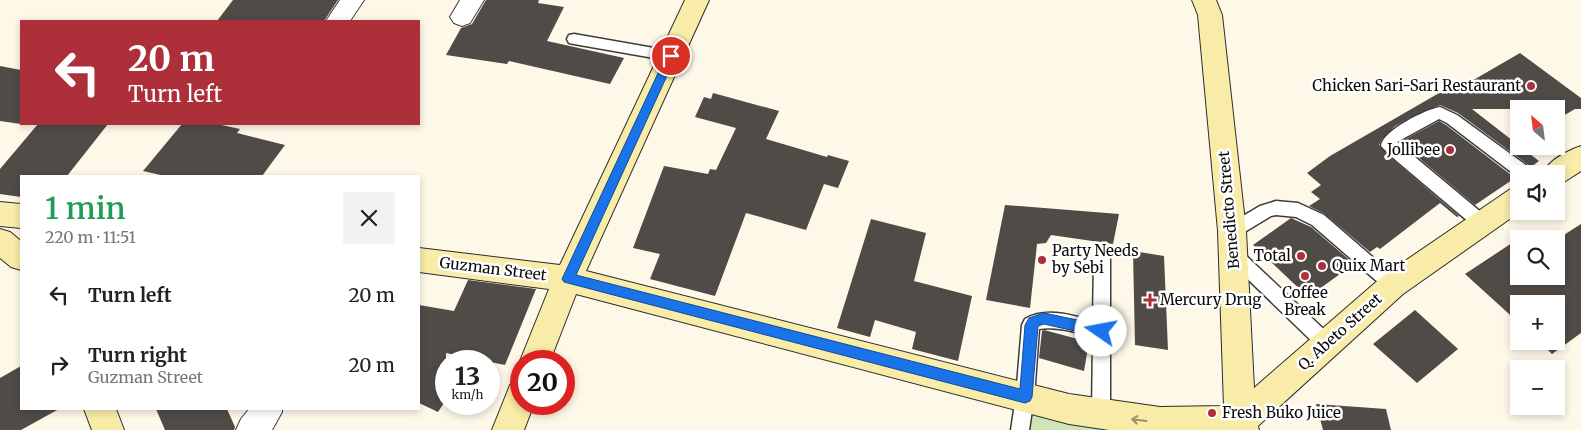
<!DOCTYPE html>
<html lang="en">
<head>
<meta charset="utf-8">
<style>
  :root { --surface:#fff; --page:#f2f2f2; --text:#222; --muted:#767676 }
  body { margin:0; font-family:Merriweather,serif; background:var(--page); color:var(--text); height:100vh; display:flex; flex-direction:column; font-size:19px; white-space:nowrap }
  * { box-sizing:border-box; margin:0 }
  p { font-size:16px; color:var(--muted) }
  .icon { flex:none; width:28px; height:28px; fill:none; stroke:currentColor; stroke-width:2; stroke-linecap:round; stroke-linejoin:round }
  .map { position:relative; flex:1; overflow:hidden }
  .side { position:absolute; left:20px; top:175px; width:400px; height:235px; display:flex; flex-direction:column; background:var(--surface); border-radius:0px; box-shadow:0 2px 8px #0003 }
  .side>* { flex:none }
  .top-card { position:absolute; left:20px; top:20px; width:400px; height:105px; border-radius:0px; box-shadow:0 2px 8px #0003; background:#ad2f3a; color:#fff; overflow:hidden }
  .needle { width:32px; rotate:332deg }
  .buttons { position:absolute; left:1510px; top:100px; display:grid; gap:10px }
  .buttons a { display:grid; place-items:center; width:55px; height:55px; border-radius:0px; background:var(--surface); box-shadow:0 2px 8px #0003; font-size:25px }
  .speed { position:absolute; left:435px; top:350px; display:flex; gap:10px; font-size:25px; font-weight:700; text-align:center }
  .speed>* { display:grid; place-content:center; width:65px; height:65px; border-radius:50%; background:var(--surface); box-shadow:0 2px 8px #0003; line-height:1 }
  .speed small { font-size:12px; font-weight:400 }
  .speed .limit { border:8px solid #d22; background:#fff; color:#111 }
  .pin { position:absolute; display:grid; place-items:center; width:42px; height:42px; color:#fff; margin:-21px; border:2px solid #fff; border-radius:50%; box-shadow:0 1px 5px #0007 }
  .me { position:absolute; width:55px; margin:-28px; rotate:282deg; stroke-linejoin:round; filter:drop-shadow(0 0 4px #0008) }
  .turn { display:flex; align-items:center; gap:18px; height:105px; padding:0 25px; font-size:22px }
  .turn .icon { width:65px; height:65px; stroke-width:2.5 }
  .turn b { display:block; font-size:35px; line-height:42px }
  .round { display:grid; place-items:center; flex:none; width:52px; height:52px; border-radius:0px; background:var(--page) }
  .overview { display:flex; align-items:center; justify-content:space-between; height:85px; padding:0 25px }
  h1 { font-size:30px; font-weight:600; line-height:38px; color:#1e9e55 }
  ul { padding:0; list-style:none }
  li { display:flex; align-items:center; gap:15px; height:70px; padding:0 25px }
  li div { flex:1 }
  li b { display:block; font-size:19px }
  li em { font-style:normal }
  .map>svg:first-child { display:block }
  .green { fill:#d0e4b6 }
  .building { fill:#514b47 }
  .lines { fill:none; stroke-linecap:round; stroke-linejoin:round }
  .lane-casing { stroke:#3d3d3d; stroke-width:3 }
  .street-casing { stroke:#3d3d3d; stroke-width:2 }
  .secondary-casing { stroke:#2c2c2c; stroke-width:2 }
  .lane { fill:#fff; fill-rule:evenodd }
  .street { fill:#fff; fill-rule:evenodd }
  .secondary { fill:#f8eca8; fill-rule:evenodd }
  .oneway { stroke:#999269 }
  .route { fill:#1a73e8; stroke:#114b97 }
  .poi-dot { fill:#ad2f3a; stroke:#fff; stroke-width:2 }
  .labels { text-anchor:middle; stroke-width:5; stroke-linejoin:round; paint-order:stroke }
  .poi-label { font-size:15px; fill:#0a0a0a; stroke:#fff; text-anchor:start }
  .street-label { font-size:15px; fill:#0a0a0a; stroke:#fff }
</style>
</head>
<body>
<div class="map">
<svg width="1581" height="430" viewBox="0 0 1581 430">
  <rect width="100%" height="100%" fill="#fdf8e8"/>
  <path class="green" d="M 1032,415 L 1115,430 L 1029,430 Z"/>
  <path class="building" d="M 233,0 L 338,0 L 324,21 L 217,21 Z
    M 486,0 L 539,0 L 538,3 L 564,7 L 547,41 L 624,58 L 610,84 L 509,61 L 507,64 L 446,55 L 461,28 L 472,24 Z
    M 1520,53 L 1581,98 L 1581,109 L 1575,109 L 1556,120 L 1556,109 L 1472,109 L 1539,161 L 1531,167 L 1458,113 L 1440,105 L 1415,115 L 1395,126 L 1382,139 L 1379,145 L 1391,158 L 1459,216 L 1457,217 L 1440,203 L 1380,249 L 1377,247 L 1370,252 L 1325,214 L 1309,206 L 1320,199 L 1311,192 L 1321,185 L 1307,173 L 1330,156 L 1446,89 L 1451,93 Z
    M 0,66 L 21,70 L 21,124 L 0,121 Z
    M 713,93 L 779,111 L 766,139 L 827,157 L 828,155 L 849,161 L 838,188 L 824,184 L 806,230 L 746,213 L 715,296 L 650,279 L 660,254 L 633,248 L 664,166 L 708,174 L 710,169 L 716,170 L 736,128 L 695,117 L 704,97 L 711,99 Z
    M 1439,121 L 1446,125 L 1515,178 L 1475,205 L 1400,142 Z
    M 38,124 L 108,124 L 67,176 L 21,176 L 21,197 L 0,194 L 0,169 Z
    M 182,124 L 217,124 L 240,129 L 237,133 L 285,145 L 262,176 L 165,176 L 143,171 Z
    M 1005,205 L 1119,214 L 1113,244 L 1051,235 L 1046,243 L 1037,244 L 1030,308 L 986,300 Z
    M 1291,218 L 1311,227 L 1354,264 L 1308,297 L 1253,245 Z
    M 871,219 L 926,233 L 914,281 L 972,296 L 958,361 L 912,349 L 916,332 L 875,320 L 870,337 L 837,328 Z
    M 1581,224 L 1581,333 L 1552,354 L 1539,341 L 1556,341 L 1556,304 L 1519,304 L 1519,323 L 1465,274 L 1518,239 L 1519,276 L 1556,276 L 1556,240 Z
    M 1133,251 L 1164,256 L 1168,350 L 1135,345 Z
    M 468,280 L 536,289 L 505,365 L 446,353 L 446,400 L 438,412 L 419,403 L 419,305 L 454,311 Z
    M 1415,310 L 1458,349 L 1417,383 L 1373,344 Z
    M 1044,330 L 1089,342 L 1084,371 L 1039,358 L 1042,331 Z
    M 21,366 L 21,409 L 59,409 L 21,430 L 0,430 L 0,378 Z
    M 1316,404 L 1386,409 L 1391,430 L 1323,430 Z
    M 156,409 L 227,409 L 235,427 L 234,430 L 165,430 Z"/>
  <g class="lines">
    <defs>
      <path id="lane" d="M 574,34 L 671,51 L 676,52 L 678,56 L 676,60 L 671,61 L 574,44 L 569,43 L 567,39 L 569,35 Z
        M 1440,107 L 1457,115 L 1531,169 L 1533,174 L 1519,174 L 1519,178 L 1447,123 L 1439,119 L 1397,142 L 1488,218 L 1490,223 L 1488,228 L 1482,230 L 1476,228 L 1392,157 L 1381,146 C 1382,131 1426,109 1440,107 Z
        M 1276,201 L 1298,203 L 1324,215 L 1399,280 L 1402,285 L 1399,290 L 1393,293 L 1387,290 L 1312,225 L 1296,217 L 1276,215 L 1271,216 L 1238,236 L 1232,238 L 1226,236 L 1224,231 L 1226,226 L 1260,206 Z
        M 1233,247 L 1239,249 L 1333,338 L 1336,344 L 1333,350 L 1327,352 L 1321,350 L 1227,259 L 1225,254 L 1227,249 Z
        M 1102,252 L 1108,254 L 1110,259 L 1110,414 L 1108,420 L 1101,423 L 1094,420 L 1092,414 L 1093,337 C 1076,332 1057,326 1039,329 L 1034,397 L 1029,430 L 1011,430 L 1016,397 L 1022,325 L 1025,319 C 1046,307 1071,315 1093,321 L 1094,259 L 1096,254 Z"/>
      <path id="street" d="M 340,0 L 364,0 L 350,21 L 326,21 Z
        M 460,0 L 484,0 L 470,23 L 462,26 L 454,23 L 450,17 Z
        M 249,409 L 282,409 L 282,412 L 272,430 L 236,430 L 241,419 Z"/>
      <path id="secondary" d="M 685,0 L 709,0 L 586,271 L 1069,394 L 1160,407 L 1224,406 L 1218,231 L 1198,15 L 1192,0 L 1216,0 L 1222,15 L 1246,231 L 1254,388 L 1383,276 L 1509,190 L 1519,187 L 1519,211 L 1521,211 L 1403,294 L 1258,426 L 1259,430 L 1109,430 L 1069,424 L 576,294 L 550,361 L 521,361 L 521,364 L 520,361 L 549,289 L 419,272 L 419,248 L 560,265 Z
        M 1581,146 L 1581,171 L 1564,182 L 1556,185 L 1556,174 L 1542,174 C 1549,160 1567,151 1581,146 Z
        M 0,202 L 21,204 L 21,228 L 0,226 Z
        M 0,229 L 10,232 L 21,241 L 21,270 L 11,267 L 0,258 Z
        M 521,381 L 521,404 L 534,404 L 524,430 L 492,430 L 510,385 Z
        M 84,409 L 116,409 L 124,430 L 92,430 Z"/>
    </defs>
    <use href="#lane" class="lane-casing"/>
    <use href="#street" class="street-casing"/>
    <use href="#secondary" class="secondary-casing"/>
    <use href="#lane" class="lane"/>
    <use href="#street" class="street"/>
    <use href="#secondary" class="secondary"/>
  </g>
  <defs><path id="oneway-shaft" d="M-6 0H5M1.5-3L5.5 0L1.5 3" fill="none" stroke-width="1.6" stroke-linecap="round" stroke-linejoin="round" transform="scale(1.25)"/></defs>
  <use class="oneway" href="#oneway-shaft" transform="translate(1139 420) rotate(-173)"/>
  <path class="route" d="M 671,52 L 676,56 L 576,275 L 1020,389 L 1025,325 L 1029,318 L 1044,313 L 1101,325 L 1105,327 L 1107,331 L 1105,335 L 1101,337 L 1044,324 L 1038,326 L 1032,397 L 1030,401 L 1025,403 L 564,282 L 562,279 L 666,56 Z"/>
  <g class="poi-dot">
    <circle cx="1531" cy="86" r="5"/>
    <circle cx="1450" cy="150" r="5"/>
    <circle cx="1301" cy="256" r="5"/>
    <circle cx="1042" cy="260" r="5"/>
    <circle cx="1322" cy="266" r="5"/>
    <circle cx="1305" cy="276" r="5"/>
    <path d="M1147.5 292.5h5v5h5v5h-5v5h-5v-5h-5v-5h5z"/>
    <circle cx="1212" cy="413" r="5"/>
  </g>
  <g class="labels">
    <g class="poi-label">
      <text x="1521" y="91" text-anchor="end">Chicken Sari-Sari Restaurant</text>
      <text x="1440" y="155" text-anchor="end">Jollibee</text>
      <text x="1052" y="256">Party Needs<tspan x="1052" dy="17">by Sebi</tspan></text>
      <text x="1291" y="261" text-anchor="end">Total</text>
      <text x="1332" y="271">Quix Mart</text>
      <text x="1305" y="298" text-anchor="middle">Coffee<tspan x="1305" dy="17">Break</tspan></text>
      <text x="1160" y="305">Mercury Drug</text>
      <text x="1222" y="418">Fresh Buko Juice</text>
    </g>
    <g class="street-label">
      <text transform="translate(1229 210) rotate(-95)" y="5">Benedicto Street</text>
      <text transform="translate(493 269) rotate(7)" y="5">Guzman Street</text>
      <text transform="translate(1340 332) rotate(-42)" y="5">Q. Abeto Street</text>
    </g>
  </g>
</svg>
<div class="buttons">
<a><svg class="needle" viewBox="-14 -14 28 28"><path d="M0-13l5 13h-10z" fill="#e53935"/><path d="M0 13l5-13h-10z" fill="#767676"/></svg></a>
<a><svg class="icon" aria-label="sound" viewBox="0 0 24 24"><path d="M4 9h4l5-4v14l-5-4H4zM17 9q2 3 0 6"/></svg></a>
<a><svg class="icon" aria-label="search" viewBox="0 0 24 24"><circle cx="10" cy="10" r="6"/><path d="M15 15l6 6"/></svg></a>
<a>+</a>
<a>−</a>
</div>
<div class="speed"><div>13<small>km/h</small></div><div class="limit">20</div></div>
<div class="pin" style="left:671px;top:56px;background:#d93025"><svg class="icon" aria-label="arrive" viewBox="0 0 24 24"><path d="M6 21V4h12l-3 4 3 4H6"/></svg></div>
<svg class="me" style="left:1101px;top:331px" viewBox="-20 -20 40 40"><circle r="19" fill="#fff"/><path d="M0-13L10 11 0 6-10 11z" fill="#1a73e8"/></svg>
<div class="top-card">
<div class="turn"><svg class="icon" aria-label="left" viewBox="0 0 24 24"><path d="M17 20v-9H6M10 6l-5 5 5 5"/></svg><div><b>20 m</b>Turn left</div></div>
</div>
<section class="side">
<div class="overview"><div><h1>1 min</h1><p>220 m · 11:51</p></div><a class="round"><svg class="icon" aria-label="close" viewBox="0 0 24 24"><path d="M6 6l12 12M18 6L6 18"/></svg></a></div>
<ul>
<li><svg class="icon" aria-label="left" viewBox="0 0 24 24"><path d="M17 20v-9H6M10 6l-5 5 5 5"/></svg><div><b>Turn left</b></div><em>20 m</em></li>
<li><svg class="icon" aria-label="right" viewBox="0 0 24 24"><path d="M7 20v-9h11M14 6l5 5-5 5"/></svg><div><b>Turn right</b><p>Guzman Street</p></div><em>20 m</em></li>
</ul>
</section>
</div>
</body>
</html>
